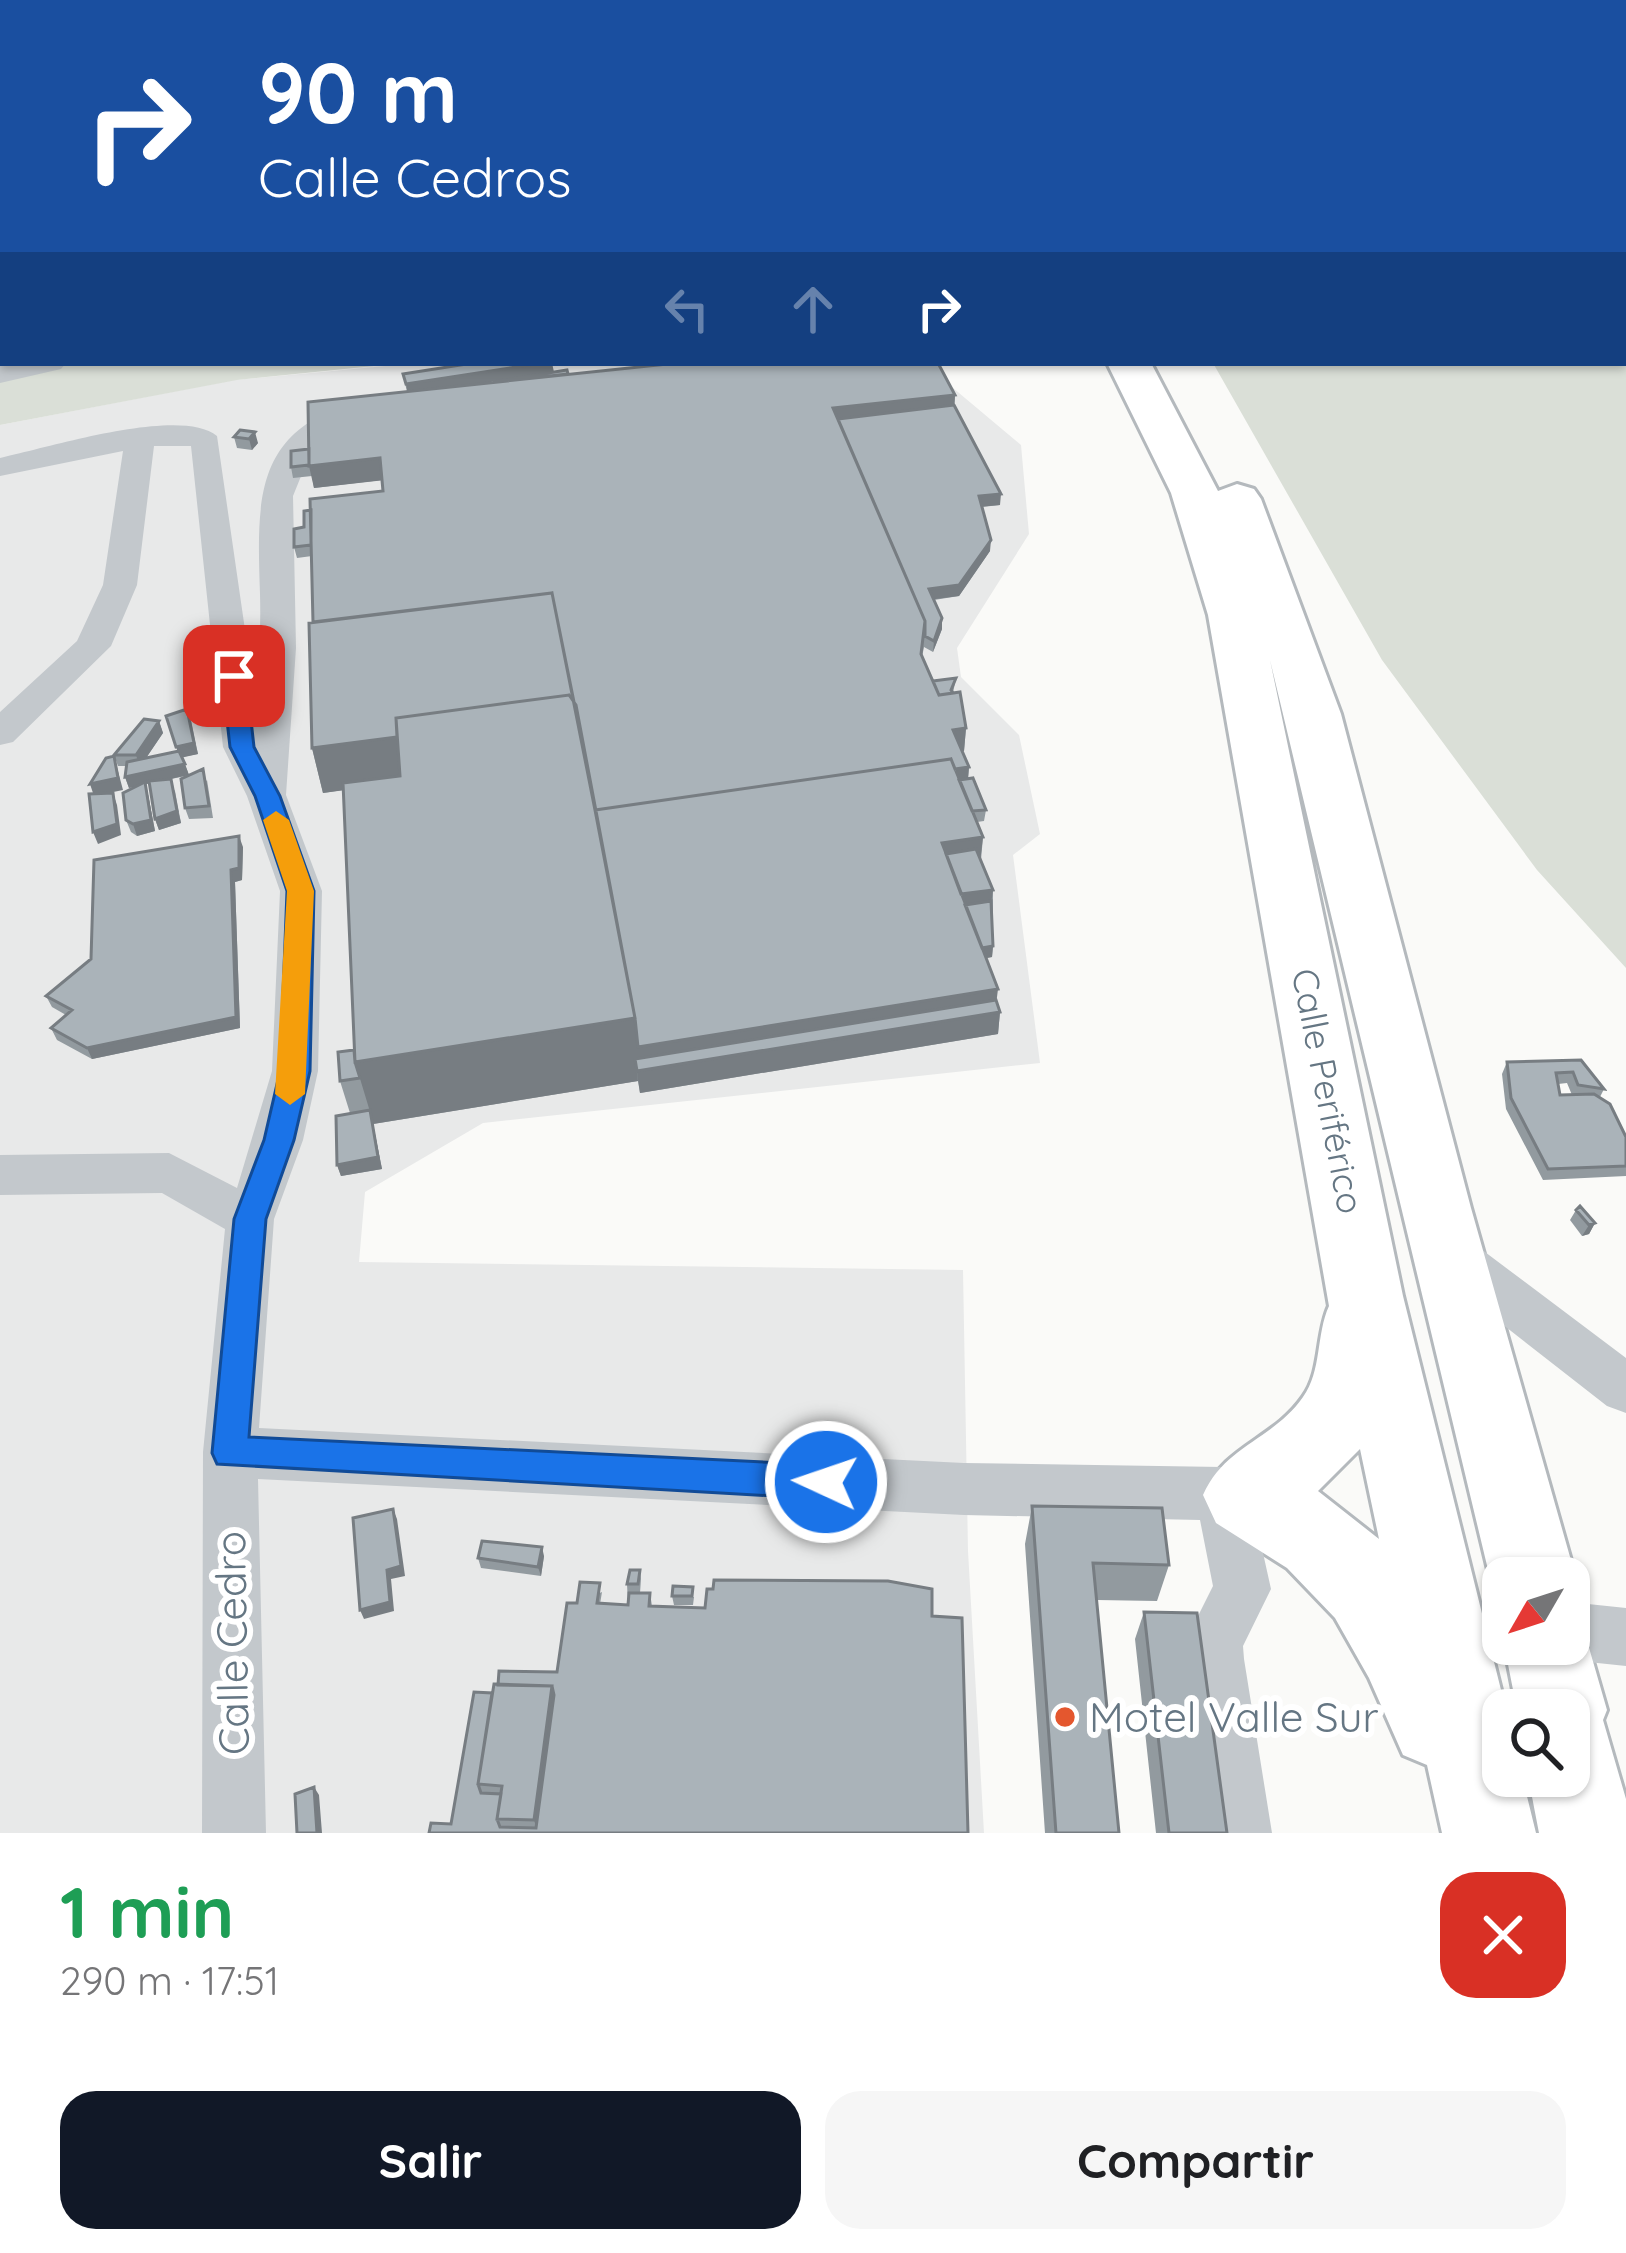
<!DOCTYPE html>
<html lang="es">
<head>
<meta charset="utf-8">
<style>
  :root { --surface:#fff; --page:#f6f6f6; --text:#202124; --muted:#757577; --accent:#111827 }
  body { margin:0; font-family:Quicksand,sans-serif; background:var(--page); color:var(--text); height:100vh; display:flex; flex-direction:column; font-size:45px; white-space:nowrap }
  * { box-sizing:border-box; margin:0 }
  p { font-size:39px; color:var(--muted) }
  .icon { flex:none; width:66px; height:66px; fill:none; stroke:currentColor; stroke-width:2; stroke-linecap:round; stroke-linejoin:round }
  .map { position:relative; height:1833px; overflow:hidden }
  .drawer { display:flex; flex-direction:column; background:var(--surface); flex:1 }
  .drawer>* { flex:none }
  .top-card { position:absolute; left:0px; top:0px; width:1626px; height:366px; box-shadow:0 3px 9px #0004; background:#1a4fa0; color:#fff; overflow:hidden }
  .needle { width:78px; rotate:231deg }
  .tools { position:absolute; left:1482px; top:1557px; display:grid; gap:24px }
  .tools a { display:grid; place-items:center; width:108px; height:108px; border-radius:24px; background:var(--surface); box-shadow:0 3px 9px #0004; font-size:60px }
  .pin { position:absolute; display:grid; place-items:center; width:102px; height:102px; color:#fff; margin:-51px; border-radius:24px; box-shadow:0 6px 18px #0006 }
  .me { position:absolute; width:132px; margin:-66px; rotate:273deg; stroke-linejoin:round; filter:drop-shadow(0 0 9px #0008) }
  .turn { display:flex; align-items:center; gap:42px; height:252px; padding:0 60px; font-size:54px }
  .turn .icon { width:156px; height:156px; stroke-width:2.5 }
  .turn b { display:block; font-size:84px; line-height:102px }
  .lanes { display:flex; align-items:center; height:114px; padding:0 60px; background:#0003; justify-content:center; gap:60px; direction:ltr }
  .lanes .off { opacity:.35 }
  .round { display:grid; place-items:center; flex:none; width:126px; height:126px; border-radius:36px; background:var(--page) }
  .head { display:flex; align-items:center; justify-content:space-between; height:204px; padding:0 60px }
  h1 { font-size:72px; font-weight:800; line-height:90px; color:#1e9e55 }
  .primary-button { display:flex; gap:24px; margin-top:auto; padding:24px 60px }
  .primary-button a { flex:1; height:138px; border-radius:36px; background:var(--accent); color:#fff; font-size:48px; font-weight:800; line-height:138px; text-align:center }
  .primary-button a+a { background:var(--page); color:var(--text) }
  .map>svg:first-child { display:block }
  .built { fill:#e8e9e9 }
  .green { fill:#dadfd7 }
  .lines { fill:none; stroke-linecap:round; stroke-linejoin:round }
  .highway-casing { stroke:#b4b9bd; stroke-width:6 }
  .minor { fill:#c3c8cc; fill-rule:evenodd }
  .highway { fill:#fff; fill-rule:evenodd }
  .wall { fill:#929a9f; fill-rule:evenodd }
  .shaded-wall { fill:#777d82 }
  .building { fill:#aab3b9; stroke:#777d82; stroke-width:3 }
  .route { fill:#1a73e8; stroke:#114b97; stroke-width:3 }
  .slow { fill:#f59e0b }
  .poi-dot { fill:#e4572e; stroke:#fff; stroke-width:4.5 }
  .labels { text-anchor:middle; stroke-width:12; stroke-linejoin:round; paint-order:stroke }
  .street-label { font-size:36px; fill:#657683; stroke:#fff }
  .near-street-label { font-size:42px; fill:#657683; stroke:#fff }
  .near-poi-label { font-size:42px; fill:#657683; stroke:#fff; text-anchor:start }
</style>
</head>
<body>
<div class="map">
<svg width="1626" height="1833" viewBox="0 0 1626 1833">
  <rect width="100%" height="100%" fill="#fafaf8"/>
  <path class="built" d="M 418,363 L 933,363 L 934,372 L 1021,445 L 1029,534 L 957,648 L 961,677 L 1019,735 L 1040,834 L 1013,855 L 1040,1063 L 483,1123 L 365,1192 L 359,1262 L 963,1270 L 968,1551 L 984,1833 L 0,1833 L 0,425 L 234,380 Z"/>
  <path class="green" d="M 0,0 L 842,0 L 847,3 L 3,3 L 3,75 Z
    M 934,0 L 1626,0 L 1626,968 L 1537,870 L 1382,660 L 1213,363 L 1623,363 L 1623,3 Z
    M 0,300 L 3,363 L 403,363 L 237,380 L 0,425 Z"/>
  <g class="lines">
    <defs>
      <path id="highway" d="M 907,0 L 941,0 L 943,3 L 909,3 Z
        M 1107,363 L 1151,363 L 1218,491 L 1237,484 L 1254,489 L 1261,499 L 1341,714 L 1471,1208 L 1576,1578 L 1569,1594 L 1569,1578 L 1503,1578 L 1503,1608 L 1490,1578 L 1270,660 L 1403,1296 L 1506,1710 L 1503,1776 L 1522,1776 L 1536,1833 L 1442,1833 L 1427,1765 L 1403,1755 L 1369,1678 L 1335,1618 L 1287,1568 L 1216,1523 L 1203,1495 C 1225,1445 1273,1440 1303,1397 C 1322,1371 1316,1334 1329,1306 L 1208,615 L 1171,493 ZM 1360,1449 L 1379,1539 L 1318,1491 Z
        M 1569,1609 L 1579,1613 L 1607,1710 L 1603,1720 L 1626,1799 L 1626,1833 L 1539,1833 L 1528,1776 L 1569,1776 L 1569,1710 L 1517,1710 L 1504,1644 L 1569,1644 Z"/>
    </defs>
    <use href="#highway" class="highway-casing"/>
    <path class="minor" d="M 812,0 L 833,0 L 835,3 L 814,3 Z
      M 0,74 L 3,74 L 3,88 L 0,88 Z
      M 3,255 L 3,273 L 0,274 L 0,256 Z
      M 66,363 L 61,369 L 0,383 L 0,365 Z
      M 360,402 L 371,405 L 375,411 L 312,449 L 293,496 L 296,648 L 286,795 L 322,891 L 318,1071 L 303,1140 L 274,1219 L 259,1428 L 964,1463 L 1222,1467 L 1265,1476 L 1273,1495 L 1265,1514 L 1255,1517 L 1271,1589 L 1243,1646 L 1244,1659 L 1272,1833 L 1208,1833 L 1184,1659 L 1185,1642 L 1213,1586 L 1200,1520 L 964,1515 L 258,1479 L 266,1833 L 202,1833 L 203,1452 L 225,1229 L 162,1193 L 0,1195 L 0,1155 L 169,1153 L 237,1188 L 272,1071 L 280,891 L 247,796 L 223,747 L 191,446 L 154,446 L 137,585 L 111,646 L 13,742 L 0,745 L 0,712 L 77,641 L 103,585 L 123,451 L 0,476 L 0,458 C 48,448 180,406 217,436 L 256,706 C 259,669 261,631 260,594 C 257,501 253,428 360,402 Z
      M 1451,1234 L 1469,1240 L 1626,1358 L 1626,1413 L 1607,1406 L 1433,1270 L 1426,1255 L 1433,1240 Z
      M 1569,1602 L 1626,1608 L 1626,1666 L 1569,1660 L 1548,1652 L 1545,1644 L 1569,1644 Z"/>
    <use href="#highway" class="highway"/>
  </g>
  <path class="wall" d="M 403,374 L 474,384 L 568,374 L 955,395 L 954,406 L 1000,505 L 982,507 L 990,551 L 959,596 L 934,600 L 942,629 L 933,652 L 924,647 L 922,657 L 933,681 L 956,678 L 953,693 L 966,728 L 964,751 L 962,751 L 969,767 L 968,779 L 986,810 L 984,821 L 977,822 L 983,837 L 981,860 L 993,890 L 993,946 L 992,957 L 986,958 L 1000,1012 L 998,1034 L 640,1093 L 638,1081 L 373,1124 L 382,1169 L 341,1176 L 337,1165 L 350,1113 L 340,1081 L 354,1050 L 343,790 L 323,793 L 312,748 L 313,622 L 312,556 L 297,558 L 294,547 L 304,527 L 383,491 L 382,480 L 314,488 L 312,476 L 293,478 L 291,467 L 309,449 L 407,392 Z
    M 240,430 L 258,443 L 252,450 L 237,448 L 234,437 Z
    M 191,720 L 198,754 L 182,757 L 189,775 L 167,780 L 175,791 L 181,823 L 159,830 L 155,819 L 149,784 L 146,784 L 155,831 L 137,836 L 131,832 L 126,820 L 134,787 L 129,788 L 125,777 L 127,766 L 118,766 L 114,755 L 159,721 L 163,733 L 146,758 L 177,751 Z
    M 207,780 L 213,818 L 189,819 L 185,808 Z
    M 243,847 L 242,880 L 235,882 L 240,1028 L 92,1059 L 57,1040 L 51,1028 L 66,1015 L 52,1007 L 46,996 Z
    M 1581,1060 L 1604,1089 L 1600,1097 L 1626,1137 L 1626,1176 L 1543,1180 L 1506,1109 L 1502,1074 L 1507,1062 ZM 1567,1083 L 1572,1095 L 1560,1095 L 1558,1084 Z
    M 1576,1210 L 1595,1223 L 1589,1234 L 1582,1236 L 1570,1220 Z
    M 1032,1506 L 1169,1565 L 1157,1601 L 1097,1600 L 1119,1833 L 1045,1833 L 1025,1544 Z
    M 544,1556 L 541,1576 L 481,1568 L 478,1558 Z
    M 640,1570 L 641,1579 L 640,1593 L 650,1593 L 652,1606 L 932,1616 L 968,1833 L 429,1833 L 451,1824 L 492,1693 L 557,1672 L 577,1603 L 602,1592 L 600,1604 L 628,1605 L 627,1584 Z
    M 672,1596 L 694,1597 L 693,1605 L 674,1605 Z
    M 1144,1612 L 1227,1833 L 1156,1833 L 1135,1639 Z"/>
  <path class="shaded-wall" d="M 2,204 L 3,228 L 0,231 L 0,205 Z
    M 542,363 L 552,363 L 554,372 L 408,395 L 406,384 Z
    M 955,395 L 954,416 L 837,429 L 833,408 Z
    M 255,432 L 258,443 L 252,450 L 249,439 Z
    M 380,458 L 385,480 L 314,488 L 309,466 Z
    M 1001,494 L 1000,505 L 978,507 L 979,496 Z
    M 991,540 L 990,551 L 959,596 L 928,600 L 929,589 Z
    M 942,618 L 942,629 L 933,652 L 934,641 Z
    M 187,709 L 198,754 L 180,758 L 176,747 Z
    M 576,714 L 582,758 L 323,793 L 312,748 Z
    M 159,721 L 163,733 L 140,767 L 136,755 Z
    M 966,728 L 964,751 L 952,752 L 953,730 Z
    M 114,756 L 123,790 L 94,796 L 90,784 Z
    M 185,764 L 189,775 L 146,784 L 155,831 L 137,836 L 133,824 L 146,784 L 129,788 L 125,777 Z
    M 969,767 L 967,790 L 600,843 Z
    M 171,779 L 181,823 L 159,830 L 155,819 Z
    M 113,793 L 117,805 L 121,835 L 98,844 L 93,832 Z
    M 239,836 L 243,847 L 242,880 L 235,882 L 240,1028 L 92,1059 L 87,1048 L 231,870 Z
    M 983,837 L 979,871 L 949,876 L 942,843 Z
    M 993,890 L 990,912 L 960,917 L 957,895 Z
    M 993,946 L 992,957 L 971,961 L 972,949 Z
    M 998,989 L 995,1013 L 1000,1012 L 998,1034 L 640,1093 L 635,1059 L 638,1081 L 373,1124 L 382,1169 L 341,1176 L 337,1165 L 371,1115 L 355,1062 L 635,1018 Z
    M 1595,1223 L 1589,1234 L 1582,1236 L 1589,1225 Z
    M 393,1509 L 397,1519 L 405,1576 L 391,1579 L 394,1611 L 364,1619 L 360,1610 L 387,1570 Z
    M 542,1547 L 544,1556 L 541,1576 L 538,1567 Z
    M 552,1686 L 557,1704 L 538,1833 L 534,1820 Z
    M 314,1787 L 319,1795 L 322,1833 L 317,1833 Z"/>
  <path class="building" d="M 473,363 L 542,363 L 406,384 L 403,374 Z
    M 677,363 L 938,363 L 955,395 L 833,408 L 925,621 L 921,654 L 939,695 L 960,692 L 966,728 L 953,730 L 969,767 L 955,769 L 951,759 L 595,810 L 552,593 L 313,622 L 310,499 L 383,491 L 380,458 L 309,466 L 308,402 Z
    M 567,370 L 568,374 L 493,382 Z
    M 954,405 L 1001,494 L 979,496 L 991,540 L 959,585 L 929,589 L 942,618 L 934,641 L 925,636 L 925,621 L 838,419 Z
    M 240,430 L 255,432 L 249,439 L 234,437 Z
    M 309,449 L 309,465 L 291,467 L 291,451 Z
    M 311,510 L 311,545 L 294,547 L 294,529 L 304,527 L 304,511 Z
    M 552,593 L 574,702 L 569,695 L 396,718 L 397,737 L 312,748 L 309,623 Z
    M 956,678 L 951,690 L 953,693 L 939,695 L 933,681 Z
    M 569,695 L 576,705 L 635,1018 L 355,1062 L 343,783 L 400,776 L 396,718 Z
    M 187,709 L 194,743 L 176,747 L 166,716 Z
    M 144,719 L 159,721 L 136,755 L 114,755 Z
    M 179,751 L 185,764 L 125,777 L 127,762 Z
    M 114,756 L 118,778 L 90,784 L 106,758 Z
    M 951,759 L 983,837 L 942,843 L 998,989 L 638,1047 L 635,1018 L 595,810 Z
    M 203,769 L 209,806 L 185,808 L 181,779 Z
    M 973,778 L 986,810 L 972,811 L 959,780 Z
    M 171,779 L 177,811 L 155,819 L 149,781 Z
    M 145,782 L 151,820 L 133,824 L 126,820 L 123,793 Z
    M 113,793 L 117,824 L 93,832 L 89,794 Z
    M 239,836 L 239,868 L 231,870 L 236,1017 L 87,1048 L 51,1028 L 72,1010 L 46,996 L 91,959 L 94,860 Z
    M 976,849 L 993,890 L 961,894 L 946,854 Z
    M 991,901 L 993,946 L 982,948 L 965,905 Z
    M 996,1000 L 1000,1012 L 637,1071 L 635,1059 Z
    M 354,1050 L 355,1062 L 360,1078 L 340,1081 L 338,1052 Z
    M 1581,1060 L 1604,1089 L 1578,1085 L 1573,1072 L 1556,1073 L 1560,1095 L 1594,1094 L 1610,1104 L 1626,1137 L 1626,1166 L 1548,1169 L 1511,1098 L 1507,1062 Z
    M 370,1110 L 378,1157 L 337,1165 L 336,1116 Z
    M 1580,1206 L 1595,1223 L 1589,1225 L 1576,1210 Z
    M 1032,1506 L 1162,1508 L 1169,1565 L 1093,1563 L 1119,1833 L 1056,1833 Z
    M 393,1509 L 401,1566 L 387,1570 L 390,1602 L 360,1610 L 353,1518 Z
    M 482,1541 L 542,1547 L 538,1567 L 478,1558 Z
    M 630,1570 L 640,1570 L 638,1584 L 627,1584 Z
    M 714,1580 L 888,1581 L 932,1589 L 932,1616 L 962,1618 L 968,1833 L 429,1833 L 431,1823 L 451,1824 L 474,1692 L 492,1693 L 478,1784 L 481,1793 L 501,1794 L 497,1819 L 500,1827 L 536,1828 L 554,1695 L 552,1686 L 498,1685 L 499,1671 L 557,1672 L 567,1603 L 577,1603 L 580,1582 L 600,1583 L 597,1603 L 628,1605 L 629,1593 L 650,1593 L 649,1606 L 705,1608 L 707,1589 L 713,1589 Z
    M 673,1586 L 693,1587 L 692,1596 L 672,1596 Z
    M 1144,1612 L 1197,1613 L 1227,1833 L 1169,1833 Z
    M 494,1684 L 552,1686 L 534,1820 L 497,1819 L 502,1786 L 478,1784 Z
    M 314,1787 L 317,1833 L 297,1833 L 295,1794 Z"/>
  <path class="route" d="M 234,669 L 246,676 L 254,747 L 280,796 L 314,891 L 310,1071 L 294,1140 L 266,1219 L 249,1437 L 826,1465 L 839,1470 L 844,1482 L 839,1494 L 826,1499 L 217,1464 L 212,1453 L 234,1219 L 264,1140 L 280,1071 L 287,891 L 255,796 L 230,747 L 222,676 Z"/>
  <path class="slow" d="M 276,811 L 289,820 L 314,891 L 305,1094 L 290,1105 L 275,1094 L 287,891 L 263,820 Z"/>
  <circle class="poi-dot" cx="1065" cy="1717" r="12"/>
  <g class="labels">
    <g class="street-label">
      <text transform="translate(1328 1091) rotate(79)" y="13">Calle Periférico</text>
    </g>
    <g class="near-street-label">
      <text transform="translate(232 1643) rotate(-91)" y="15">Calle Cedro</text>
    </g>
    <g class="near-poi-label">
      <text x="1089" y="1732">Motel Valle Sur</text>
    </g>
  </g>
</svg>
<div class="tools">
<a><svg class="needle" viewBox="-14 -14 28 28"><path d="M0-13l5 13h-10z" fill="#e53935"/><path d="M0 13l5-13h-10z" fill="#757577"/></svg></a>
<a><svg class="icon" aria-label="search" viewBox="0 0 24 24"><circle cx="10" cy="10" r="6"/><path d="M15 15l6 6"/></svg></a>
</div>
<div class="pin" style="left:234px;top:676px;background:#d93025"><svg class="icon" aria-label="arrive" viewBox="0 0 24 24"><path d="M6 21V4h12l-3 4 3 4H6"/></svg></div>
<svg class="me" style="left:826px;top:1482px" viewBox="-20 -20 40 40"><circle r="17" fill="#1a73e8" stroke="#fff" stroke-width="3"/><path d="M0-11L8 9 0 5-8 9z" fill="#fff"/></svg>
<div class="top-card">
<div class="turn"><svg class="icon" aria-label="right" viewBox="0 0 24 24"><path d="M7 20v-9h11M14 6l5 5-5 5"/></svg><div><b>90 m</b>Calle Cedros</div></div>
<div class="lanes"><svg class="icon off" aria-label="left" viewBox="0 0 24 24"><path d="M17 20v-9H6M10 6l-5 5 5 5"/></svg><svg class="icon off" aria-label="ahead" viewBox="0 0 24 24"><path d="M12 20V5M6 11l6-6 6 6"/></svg><svg class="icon" aria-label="right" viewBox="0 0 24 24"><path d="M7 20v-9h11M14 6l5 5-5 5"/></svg></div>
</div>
</div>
<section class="drawer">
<div class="head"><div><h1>1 min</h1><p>290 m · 17:51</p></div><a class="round" style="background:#d93025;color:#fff"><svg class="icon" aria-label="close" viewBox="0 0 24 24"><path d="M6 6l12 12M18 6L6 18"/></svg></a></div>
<div class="primary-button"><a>Salir</a><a>Compartir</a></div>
</section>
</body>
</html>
